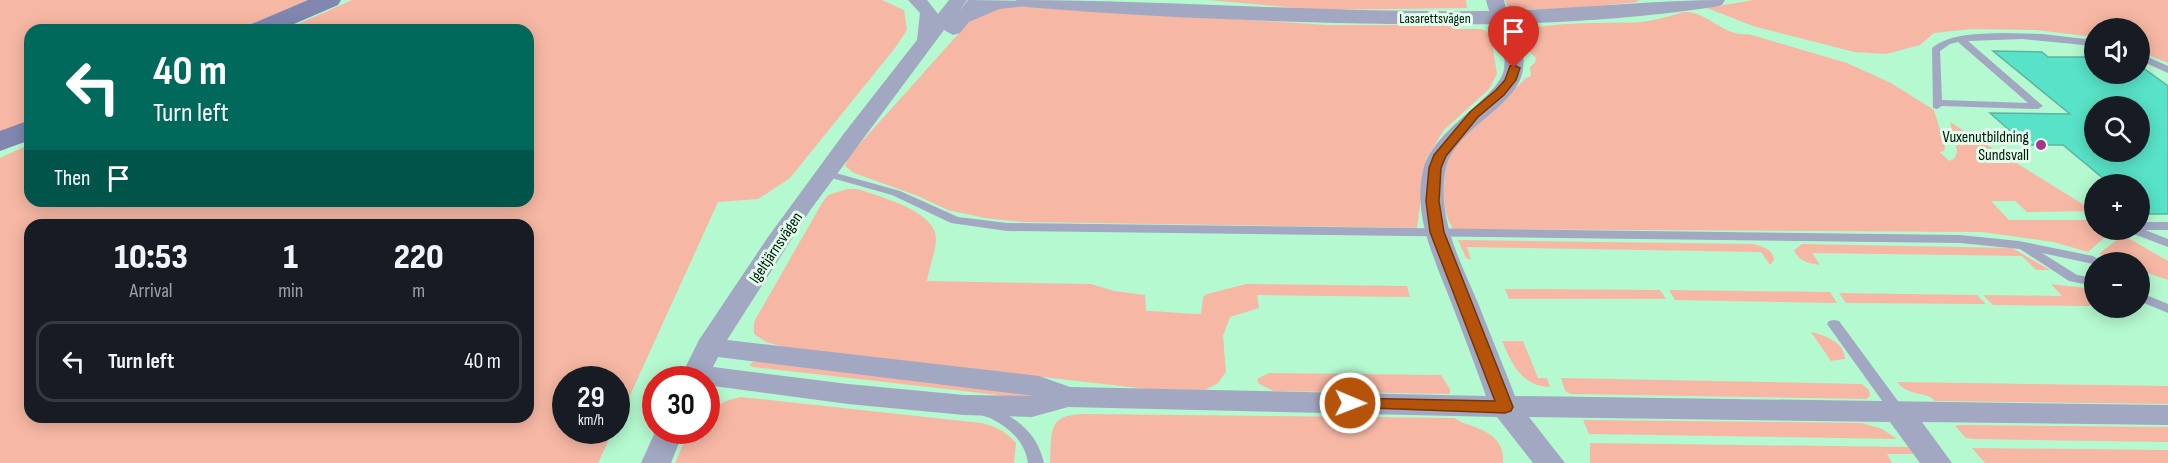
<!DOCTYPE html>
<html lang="en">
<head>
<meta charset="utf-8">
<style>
  :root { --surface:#171b24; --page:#242831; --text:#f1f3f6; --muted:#9ea1a6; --line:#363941 }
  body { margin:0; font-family:"Sofia Sans Condensed",sans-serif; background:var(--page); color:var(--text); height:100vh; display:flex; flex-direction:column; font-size:22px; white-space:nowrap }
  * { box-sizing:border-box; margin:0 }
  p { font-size:20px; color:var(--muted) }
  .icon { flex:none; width:33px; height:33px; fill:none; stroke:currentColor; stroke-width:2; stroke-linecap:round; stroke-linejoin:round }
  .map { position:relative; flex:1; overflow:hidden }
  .details { position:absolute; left:24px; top:219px; width:510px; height:204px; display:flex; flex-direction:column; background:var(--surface); border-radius:18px; box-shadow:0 3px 15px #0003 }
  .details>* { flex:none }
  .banner { position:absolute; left:24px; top:24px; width:510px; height:183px; border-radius:18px; box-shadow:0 3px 15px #0003; background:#00695c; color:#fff; overflow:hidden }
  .controls { position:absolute; left:2084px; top:18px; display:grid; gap:12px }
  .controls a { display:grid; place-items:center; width:66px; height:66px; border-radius:50%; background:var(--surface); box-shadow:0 3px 15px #0003; font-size:30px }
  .speed { position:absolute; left:552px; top:366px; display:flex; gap:12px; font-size:30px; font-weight:700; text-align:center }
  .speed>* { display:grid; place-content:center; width:78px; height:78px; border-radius:50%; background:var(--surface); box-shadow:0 3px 15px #0003; line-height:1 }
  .speed small { font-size:15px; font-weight:400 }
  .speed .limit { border:9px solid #d22; background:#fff; color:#111 }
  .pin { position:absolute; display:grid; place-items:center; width:51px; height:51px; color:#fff; margin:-62px -26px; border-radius:50% 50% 50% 0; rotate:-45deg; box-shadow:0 0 6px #0007 }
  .pin .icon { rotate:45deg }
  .me { position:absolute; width:66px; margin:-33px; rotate:91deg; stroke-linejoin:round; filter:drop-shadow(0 0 4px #0008) }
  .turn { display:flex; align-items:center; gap:21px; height:126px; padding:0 30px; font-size:27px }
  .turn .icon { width:78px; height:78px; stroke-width:2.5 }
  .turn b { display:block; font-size:42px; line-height:51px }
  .then { display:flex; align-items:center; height:57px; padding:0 30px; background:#0003; gap:12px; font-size:22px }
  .eta { display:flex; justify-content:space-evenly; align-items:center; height:102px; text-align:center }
  .eta b { font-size:36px; font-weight:800; line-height:42px }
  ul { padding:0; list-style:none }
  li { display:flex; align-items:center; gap:18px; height:81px; margin:0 12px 9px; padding:0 18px; border:3px solid var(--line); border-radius:18px }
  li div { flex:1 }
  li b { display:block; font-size:22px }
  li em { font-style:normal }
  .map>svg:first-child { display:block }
  .green { fill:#f6b8a4; fill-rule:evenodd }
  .building { fill:#58e3c8; stroke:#5db4a1; stroke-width:1.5; fill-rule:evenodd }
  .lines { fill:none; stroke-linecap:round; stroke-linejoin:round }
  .service { fill:#a2a7c2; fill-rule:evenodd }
  .minor { fill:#a2a7c2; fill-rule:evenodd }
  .tertiary { fill:#a2a7c2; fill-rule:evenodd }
  .secondary { fill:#8187af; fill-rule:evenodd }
  .route { fill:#b45309; stroke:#753606; stroke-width:1.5 }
  .poi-dot { fill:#a7348e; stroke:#e1fceb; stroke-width:2 }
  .labels { text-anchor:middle; stroke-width:6; stroke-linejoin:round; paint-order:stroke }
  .far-street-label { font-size:14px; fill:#00180b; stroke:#e1fceb }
  .poi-label { font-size:16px; fill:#00180b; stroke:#e1fceb; text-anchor:end }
  .street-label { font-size:16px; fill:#00180b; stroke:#e1fceb }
</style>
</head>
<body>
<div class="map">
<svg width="2168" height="463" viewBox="0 0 2168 463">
  <rect width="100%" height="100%" fill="#b5f9d0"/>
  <path class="green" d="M 0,0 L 308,0 L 239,30 L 30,30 L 30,121 L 0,134 Z
    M 352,0 L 882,0 L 904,10 L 907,30 L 895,48 L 790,178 L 758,199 L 718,202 L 617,424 L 616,380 L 566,380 L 566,430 L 613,431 L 598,463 L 0,463 L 0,158 L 30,144 L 30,201 L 528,201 L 528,30 L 285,30 ZM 30,225 L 528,225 L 528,417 L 30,417 Z
    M 1208,0 L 1466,0 L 1467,8 L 1320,10 Z
    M 1505,0 L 1639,0 L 1637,2 C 1595,6 1550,12 1508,7 Z
    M 1753,0 L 2168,0 L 2168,63 L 2139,51 L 2139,28 L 2094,28 L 2094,37 L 2036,30 L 1972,29 L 1934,33 L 1920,45 L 1886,54 L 1854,52 L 1753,26 L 1707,8 Z
    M 1029,6 L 1328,25 L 1450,25 L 1454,29 L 1482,29 L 1487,32 L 1492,43 L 1497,74 L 1489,89 L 1444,130 L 1426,159 L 1417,228 L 1024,222 L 985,218 L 948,210 L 918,196 L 854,173 L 845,166 L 849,156 L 969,22 L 995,8 Z
    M 1684,12 C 1708,11 1723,37 1748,34 L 1847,63 L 1891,83 L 1934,110 L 1945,146 L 1944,151 L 1940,152 L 1949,161 L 1955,158 L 1957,151 L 1950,122 L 2094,211 L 2027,212 L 2015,201 L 1991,201 L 2009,220 L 2094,220 L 2094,230 L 2113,230 L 2088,252 L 2054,242 L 1982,232 L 1453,229 C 1445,215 1444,205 1444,189 C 1445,177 1445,164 1451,153 C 1465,128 1505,99 1526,78 L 1531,76 L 1530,67 L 1535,63 L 1536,58 L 1526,48 L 1522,34 C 1533,20 1620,24 1642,22 C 1656,20 1670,16 1684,12 Z
    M 847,189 L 858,189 C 879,197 938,211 936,240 C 935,254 929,267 927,281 L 1091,284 L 1114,291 L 1145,295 L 1146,311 C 1165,311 1183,314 1201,314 L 1203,297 L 1207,294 L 1246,284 L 1407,286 L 1410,297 L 1257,295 L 1259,308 L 1230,317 L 1223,336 L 1226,372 L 1218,383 L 1205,390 L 1147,389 L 787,348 L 766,342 L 754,334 L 754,322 L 822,203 L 828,195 Z
    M 2123,235 L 2168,261 L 2168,280 L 2139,270 L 2139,262 L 2114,262 L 2101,258 L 2100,253 Z
    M 1458,240 L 1754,244 C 1763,247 1773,249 1774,260 L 1770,265 L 1761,252 L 1467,247 L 1471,260 L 1466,258 Z
    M 1802,244 L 2012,248 L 2050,270 L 2036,270 L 2022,256 L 1812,253 L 1820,265 C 1808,263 1798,261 1794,250 Z
    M 2051,284 L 2094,289 L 2094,306 L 1993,305 L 1983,295 L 2062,296 Z
    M 1505,289 L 1660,290 L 1666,299 L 1509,299 Z
    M 1669,290 L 1830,292 L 1837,303 L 1675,300 Z
    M 1839,293 L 1977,295 L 1986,304 L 1846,303 Z
    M 1811,332 C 1824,335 1845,342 1845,359 L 1831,361 Z
    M 1502,341 L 1523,341 L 1538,378 L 1547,378 L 1550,387 C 1521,386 1512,364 1502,341 Z
    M 753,362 L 759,362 L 1038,394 L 1034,399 L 753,367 L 749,365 Z
    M 1269,373 L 1441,375 L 1450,389 L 1450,394 L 1274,391 L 1259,384 L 1257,379 Z
    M 1561,378 L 1862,384 L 1869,390 L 1870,396 L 1866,399 L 1571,394 L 1565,391 Z
    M 1897,382 L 2168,386 L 2168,404 L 1935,401 C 1927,391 1909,397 1897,382 Z
    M 740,397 L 981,423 C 996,426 1005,431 1016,443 L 1014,463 L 675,463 L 689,431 L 706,430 L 707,412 L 726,401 Z
    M 1083,414 L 1454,418 C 1459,420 1461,423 1467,424 C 1486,431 1505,438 1503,463 L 1050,463 C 1052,433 1046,415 1083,414 Z
    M 1583,420 L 1862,423 L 1882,429 L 1897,439 L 1589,434 Z
    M 1960,425 L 2168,427 L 2168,442 L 1975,439 L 1966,438 L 1955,426 Z
    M 1590,443 L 1910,447 L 1915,454 L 1887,454 L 1892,463 L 1590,463 Z
    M 1972,448 L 2168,450 L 2168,463 L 1985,463 Z"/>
  <path class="building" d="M 1993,51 L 2042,52 L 2048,57 L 2094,57 L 2094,74 L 2139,74 L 2139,65 L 2168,86 L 2168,214 L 2145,214 L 2139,209 L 2139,184 L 2110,184 L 2063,145 L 2026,145 L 1990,113 L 2070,114 ZM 2094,106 L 2139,106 L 2139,152 L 2094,152 Z"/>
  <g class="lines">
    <path class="service" d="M 2002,33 L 2042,34 L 2094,40 L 2094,46 L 2022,39 L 1968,41 L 2043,106 L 2038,109 L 1942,106 L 1937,109 L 1933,108 L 1932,48 C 1951,33 1978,34 2002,33 ZM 1958,42 L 2028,103 L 1942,100 L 1940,51 L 1950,44 Z
      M 2139,53 L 2168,66 L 2168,73 L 2139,60 Z
      M 825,170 L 900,191 L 958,217 L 1007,223 L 1960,235 L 2019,241 L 2093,256 L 2099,260 L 2093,264 L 2042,253 L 2077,275 L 2094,278 L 2094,286 L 2069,281 L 2020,249 L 1960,243 L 1007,231 L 951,223 L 892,195 L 821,175 L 819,173 Z
      M 2139,222 L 2168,222 L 2168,230 L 2145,230 L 2168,239 L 2168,247 L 2131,233 L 2129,230 L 2139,230 Z
      M 2139,292 L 2168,304 L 2168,313 L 2139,301 Z
      M 1834,320 L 1839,321 L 1903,408 L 1905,412 L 1903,416 L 1898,417 L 1893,416 L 1827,324 L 1829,321 Z
      M 983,405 C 1013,414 1037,431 1044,463 L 1028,463 C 1025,442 1011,429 992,419 C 986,416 980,416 976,410 L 978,406 Z"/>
    <path class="minor" d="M 908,0 L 927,0 L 938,14 L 949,0 L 967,0 L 959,11 L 968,0 L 1041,1 L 1038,5 L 999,9 L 969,22 L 960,33 L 953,35 L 944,30 L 811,209 L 727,340 L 1039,376 L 1070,387 L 1486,396 C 1475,365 1463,333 1451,302 C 1435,260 1411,213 1424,167 C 1436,127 1499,98 1504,69 C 1508,47 1491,22 1486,0 L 1504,0 C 1509,22 1527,45 1523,69 C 1519,106 1455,128 1446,168 C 1436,216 1460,261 1478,303 C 1490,334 1503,365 1515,396 L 2168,405 L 2168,425 L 1922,422 L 1952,463 L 1920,463 L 1890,422 L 1529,417 L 1565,463 L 1533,463 L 1497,417 L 1068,407 L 1032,417 L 964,415 L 848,404 L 706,385 L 706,380 L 679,380 L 699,340 L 768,237 L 845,132 L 917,40 L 920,13 ZM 718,357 L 1035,396 L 1036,396 L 964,395 L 848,384 L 713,367 Z
      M 656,430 L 684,430 L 671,463 L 641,463 Z"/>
    <path class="tertiary" d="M 1016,0 C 1171,0 1325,13 1480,11 C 1562,11 1643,0 1725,0 L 1722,5 L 1714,7 C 1588,26 1463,26 1337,23 C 1233,20 1130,16 1027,7 L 1019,5 Z"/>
    <path class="secondary" d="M 308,0 L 341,0 L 338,5 L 280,30 L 245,30 L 249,25 Z
      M 30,120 L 30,140 L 0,151 L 0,131 Z"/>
  </g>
  <path class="route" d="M 1514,65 L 1520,68 L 1516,80 L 1504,95 L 1478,117 L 1446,156 L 1441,168 L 1439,201 L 1444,232 L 1513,407 L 1511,411 L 1505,413 L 1345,407 L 1342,403 L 1345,399 L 1350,398 L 1495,401 L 1430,232 L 1426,201 L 1429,168 L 1434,155 L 1470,112 L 1496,90 L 1505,80 L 1510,66 Z"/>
  <circle class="poi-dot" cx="2041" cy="145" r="6"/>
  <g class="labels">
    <g class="far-street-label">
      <text x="1435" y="23">Lasarettsvägen</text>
    </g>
    <g class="poi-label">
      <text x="2029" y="142">Vuxenutbildning<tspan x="2029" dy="18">Sundsvall</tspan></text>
    </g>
    <g class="street-label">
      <text transform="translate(775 247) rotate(-56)" y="6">Igeltjärnsvägen</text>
    </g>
  </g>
</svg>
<div class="controls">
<a><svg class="icon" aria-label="sound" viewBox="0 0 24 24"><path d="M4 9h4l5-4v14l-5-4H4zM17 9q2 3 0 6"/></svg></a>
<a><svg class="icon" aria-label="search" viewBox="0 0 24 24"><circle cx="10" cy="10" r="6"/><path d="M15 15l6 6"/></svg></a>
<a>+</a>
<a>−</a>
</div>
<div class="speed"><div>29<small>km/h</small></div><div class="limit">30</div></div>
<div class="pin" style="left:1514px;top:68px;background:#d93025"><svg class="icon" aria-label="arrive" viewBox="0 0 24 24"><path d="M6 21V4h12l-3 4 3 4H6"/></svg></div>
<svg class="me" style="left:1350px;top:403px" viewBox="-20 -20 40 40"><circle r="17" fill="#b45309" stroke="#fff" stroke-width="3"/><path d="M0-11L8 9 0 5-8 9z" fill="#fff"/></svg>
<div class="banner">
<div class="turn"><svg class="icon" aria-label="left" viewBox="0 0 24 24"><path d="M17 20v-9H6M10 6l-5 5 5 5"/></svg><div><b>40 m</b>Turn left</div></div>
<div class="then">Then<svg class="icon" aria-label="arrive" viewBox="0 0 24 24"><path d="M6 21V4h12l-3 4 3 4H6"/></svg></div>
</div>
<section class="details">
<div class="eta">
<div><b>10:53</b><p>Arrival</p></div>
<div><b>1</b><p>min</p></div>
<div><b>220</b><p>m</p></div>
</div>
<ul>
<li><svg class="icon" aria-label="left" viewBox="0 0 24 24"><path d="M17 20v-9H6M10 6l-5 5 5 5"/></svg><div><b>Turn left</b></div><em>40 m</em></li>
</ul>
</section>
</div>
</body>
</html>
